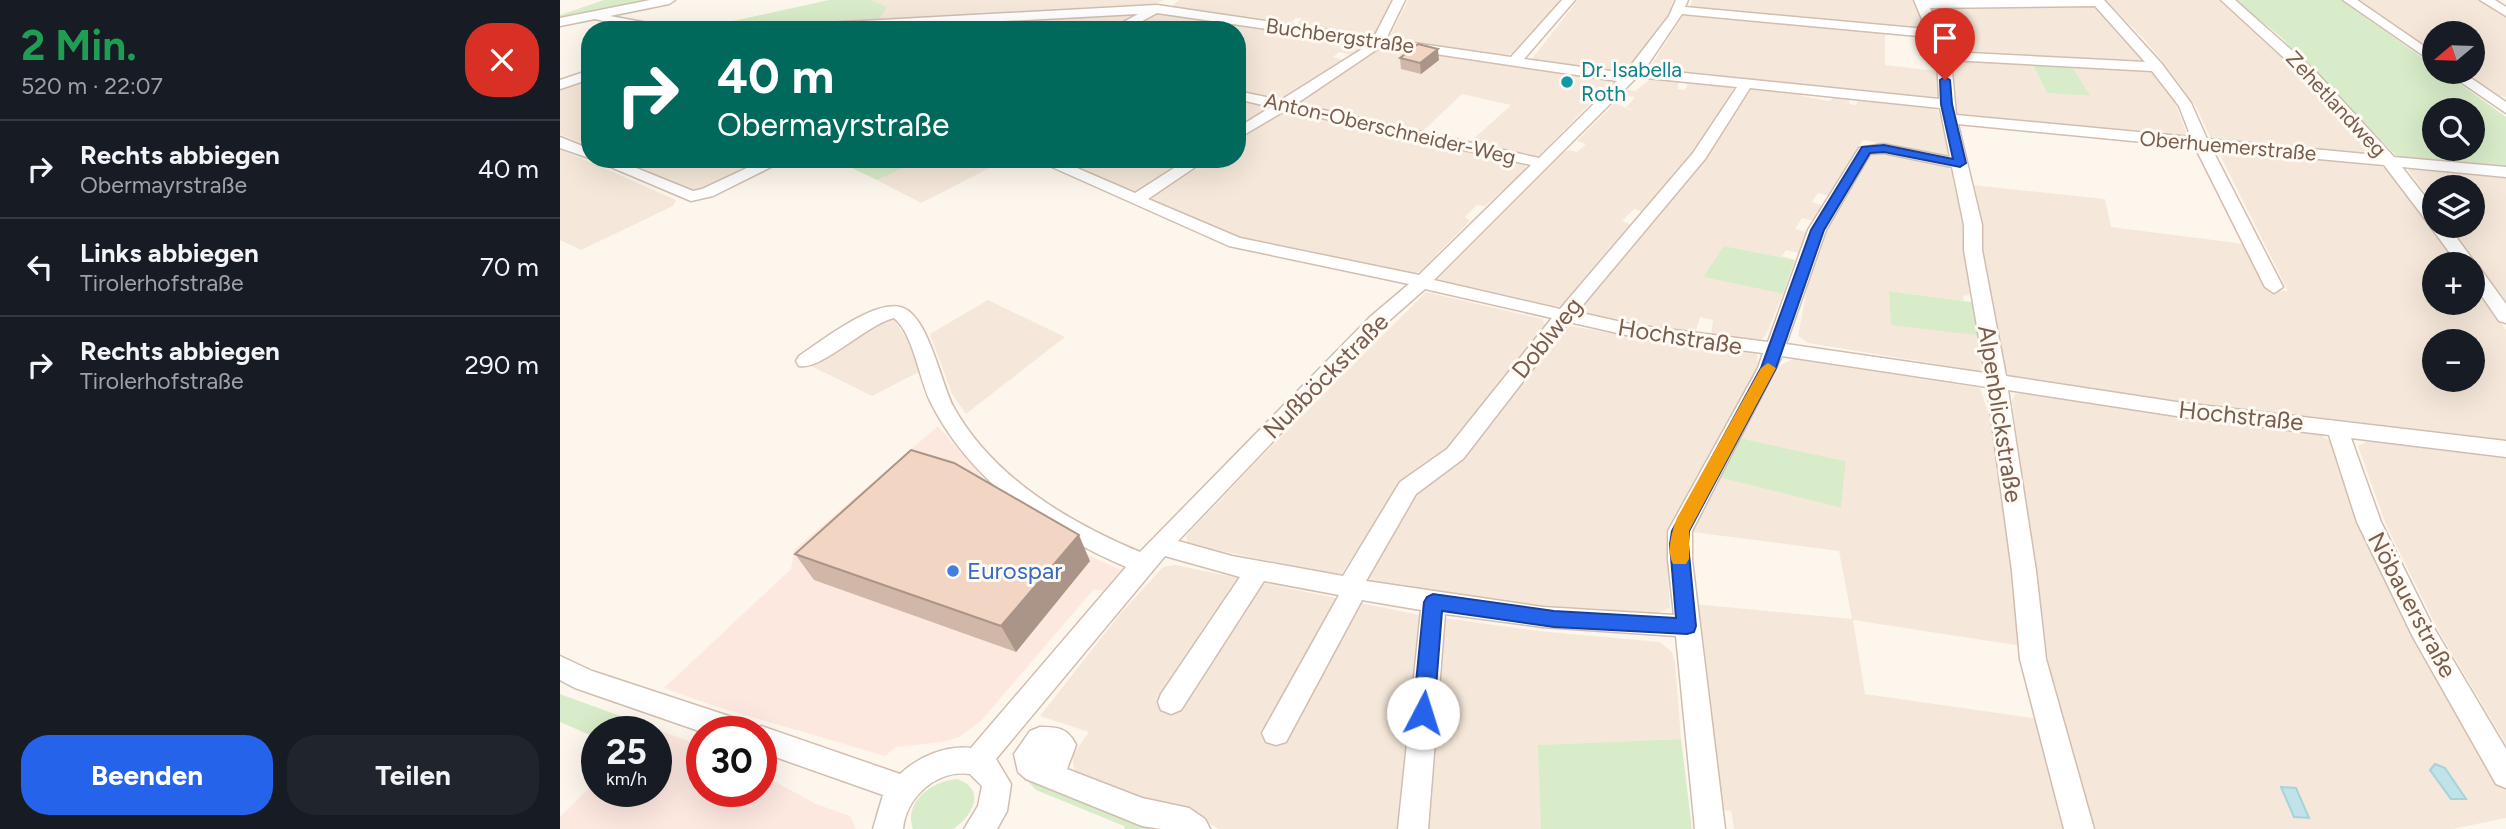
<!DOCTYPE html>
<html lang="de">
<head>
<meta charset="utf-8">
<style>
  :root { --surface:#171b24; --page:#20242c; --text:#f1f3f6; --muted:#9ea1a6; --line:#363941; --accent:#2563eb }
  body { margin:0; font-family:Figtree,sans-serif; background:var(--page); color:var(--text); height:100vh; display:flex; flex-direction:column; font-size:26px; white-space:nowrap }
  * { box-sizing:border-box; margin:0 }
  p { font-size:23px; color:var(--muted) }
  .icon { flex:none; width:38px; height:38px; fill:none; stroke:currentColor; stroke-width:2; stroke-linecap:round; stroke-linejoin:round }
  .map { position:relative; flex:1; overflow:hidden }
  .drawer { display:flex; flex-direction:column; background:var(--surface); width:560px }
  .drawer>* { flex:none }
  .hud { position:absolute; left:21px; top:21px; width:665px; height:147px; border-radius:28px; box-shadow:0 7px 28px #0002; background:#00695c; color:#fff; overflow:hidden }
  .needle { width:46px; rotate:251deg }
  .fabs { position:absolute; left:1862px; top:21px; display:grid; gap:14px }
  .fabs a { display:grid; place-items:center; width:63px; height:63px; border-radius:50%; background:var(--surface); box-shadow:0 7px 28px #0002; font-size:35px }
  .speed { position:absolute; left:21px; top:716px; display:flex; gap:14px; font-size:35px; font-weight:700; text-align:center }
  .speed>* { display:grid; place-content:center; width:91px; height:91px; border-radius:50%; background:var(--surface); box-shadow:0 7px 28px #0002; line-height:1 }
  .speed small { font-size:18px; font-weight:400 }
  .speed .limit { border:10px solid #d22; background:#fff; color:#111 }
  .pin { position:absolute; display:grid; place-items:center; width:60px; height:60px; color:#fff; margin:-72px -30px; border-radius:50% 50% 50% 0; rotate:-45deg; box-shadow:0 0 7px #0007 }
  .pin .icon { rotate:45deg }
  .me { position:absolute; width:77px; margin:-38px; rotate:5deg; stroke-linejoin:round; filter:drop-shadow(0 0 5px #0008) }
  .turn { display:flex; align-items:center; gap:24px; height:147px; padding:0 21px; font-size:32px }
  .turn .icon { width:91px; height:91px; stroke-width:2.5 }
  .turn b { display:block; font-size:49px; line-height:60px }
  .round { display:grid; place-items:center; flex:none; width:74px; height:74px; border-radius:28px; background:var(--page) }
  .overview { display:flex; align-items:center; justify-content:space-between; height:119px; padding:0 21px }
  h1 { font-size:42px; font-weight:700; line-height:52px; color:#1e9e55 }
  .cta { display:flex; gap:14px; margin-top:auto; padding:14px 21px }
  .cta a { flex:1; height:80px; border-radius:28px; background:var(--accent); color:#fff; font-size:28px; font-weight:700; line-height:80px; text-align:center }
  .cta a+a { background:var(--page); color:var(--text) }
  ul { padding:0; list-style:none }
  li { display:flex; align-items:center; gap:21px; height:98px; padding:0 21px; border-top:2px solid var(--line) }
  li div { flex:1 }
  li b { display:block; font-size:26px }
  li em { font-style:normal }
  main { display:flex; flex:1; min-height:0 }
  .map>svg:first-child { display:block }
  .residential { fill:#f5e8da; fill-rule:evenodd }
  .commercial { fill:#fde8e0 }
  .green { fill:#d8ecc9; fill-rule:evenodd }
  .water { fill:#bfe3e8; stroke:#a5d3da; stroke-width:2 }
  .lines { fill:none; stroke-linecap:round; stroke-linejoin:round }
  .minor-casing { stroke:#d1beb0; stroke-width:3 }
  .minor { fill:#fff; fill-rule:evenodd }
  .wall { fill:#d1b7a8 }
  .shaded-wall { fill:#aa9588 }
  .building { fill:#f3d5c3; stroke:#aa9588; stroke-width:2 }
  .route { fill:#2563eb; stroke:#184099; stroke-width:2 }
  .slow { fill:#f59e0b }
  .culture-dot { fill:#0f9aa8; stroke:#fffaf3; stroke-width:2.5 }
  .shop-dot { fill:#3f7fe0; stroke:#fffaf3; stroke-width:2.5 }
  .labels { text-anchor:middle; stroke-width:6; stroke-linejoin:round; paint-order:stroke }
  .far-street-label { font-size:21px; fill:#7a5c4d; stroke:#fffaf3 }
  .far-culture-label { font-size:21px; fill:#0d838f; stroke:#fffaf3; text-anchor:start }
  .street-label { font-size:24px; fill:#7a5c4d; stroke:#fffaf3 }
  .shop-label { font-size:24px; fill:#366cbe; stroke:#fffaf3; text-anchor:start }
</style>
</head>
<body>
<main>
<section class="drawer">
<div class="overview"><div><h1>2 Min.</h1><p>520 m · 22:07</p></div><a class="round" style="background:#d93025;color:#fff"><svg class="icon" aria-label="close" viewBox="0 0 24 24"><path d="M6 6l12 12M18 6L6 18"/></svg></a></div>
<ul>
<li><svg class="icon" aria-label="right" viewBox="0 0 24 24"><path d="M7 20v-9h11M14 6l5 5-5 5"/></svg><div><b>Rechts abbiegen</b><p>Obermayrstraße</p></div><em>40 m</em></li>
<li><svg class="icon" aria-label="left" viewBox="0 0 24 24"><path d="M17 20v-9H6M10 6l-5 5 5 5"/></svg><div><b>Links abbiegen</b><p>Tirolerhofstraße</p></div><em>70 m</em></li>
<li><svg class="icon" aria-label="right" viewBox="0 0 24 24"><path d="M7 20v-9h11M14 6l5 5-5 5"/></svg><div><b>Rechts abbiegen</b><p>Tirolerhofstraße</p></div><em>290 m</em></li>
</ul>
<div class="cta"><a>Beenden</a><a>Teilen</a></div>
</section>
<div class="map">
<svg width="1946" height="829" viewBox="0 0 1946 829">
  <rect width="100%" height="100%" fill="#fdf6ec"/>
  <path class="residential" d="M 311,0 L 604,0 L 590,7 L 318,21 L 326,7 Z
    M 619,0 L 834,0 L 817,34 L 805,37 L 735,27 L 742,18 L 736,18 L 729,25 L 611,7 Z
    M 848,0 L 1003,0 L 956,53 L 945,55 L 831,39 L 829,38 Z
    M 1018,0 L 1113,0 L 1111,6 L 1114,6 L 1067,74 L 971,60 Z
    M 1132,0 L 1353,0 L 1364,28 L 1133,8 L 1130,6 Z
    M 1545,0 L 1662,0 L 1706,37 L 1815,153 L 1809,155 L 1658,141 L 1650,137 L 1636,107 L 1610,71 L 1585,40 Z
    M 1799,0 L 1922,0 L 1946,15 L 1946,97 L 1938,96 L 1903,72 L 1913,72 L 1913,33 L 1874,33 L 1874,52 Z
    M 1530,5 L 1536,7 L 1584,60 L 1581,62 L 1395,54 L 1389,51 L 1371,8 Z
    M 573,13 L 576,15 L 546,30 L 376,30 L 357,27 L 360,24 Z
    M 600,13 L 809,42 L 811,46 L 796,56 L 779,52 L 773,57 L 788,61 L 727,99 L 717,100 L 677,92 L 677,30 L 560,30 Z
    M 1132,14 L 1325,32 L 1325,65 L 1377,71 L 1378,97 L 1370,99 L 1088,70 L 1123,16 Z
    M 824,45 L 1045,78 L 1051,82 L 977,158 L 908,144 L 951,105 L 902,94 L 861,133 L 740,104 L 739,101 Z
    M 1397,60 L 1472,63 L 1487,93 L 1529,96 L 1511,65 L 1583,68 L 1595,72 L 1615,102 L 1628,138 L 1399,115 L 1395,113 L 1391,61 Z
    M 30,78 L 30,147 L 0,134 L 0,89 Z
    M 1090,79 L 1119,82 L 1118,89 L 1125,90 L 1128,83 L 1173,87 L 1175,93 L 1133,153 L 1084,212 L 1074,209 L 1062,221 L 1072,225 L 1003,306 L 992,306 L 880,280 L 879,278 L 986,169 L 1007,150 L 1017,152 L 1026,144 L 1017,141 L 1055,103 L 1075,112 L 1066,107 L 1075,97 L 1063,94 L 1068,90 L 1076,91 Z
    M 1192,89 L 1243,94 L 1242,96 L 1269,101 L 1275,97 L 1290,98 L 1289,104 L 1296,105 L 1298,99 L 1367,106 L 1377,110 L 1379,114 L 1389,154 L 1383,157 L 1303,140 L 1269,196 L 1258,193 L 1252,202 L 1263,206 L 1254,221 L 1242,218 L 1235,229 L 1247,232 L 1239,253 L 1226,250 L 1222,256 L 1235,260 L 1164,246 L 1144,277 L 1223,294 L 1206,335 L 1200,340 L 1151,335 L 1153,320 L 1140,317 L 1135,333 L 1019,312 L 1018,309 L 1143,159 Z
    M 677,98 L 709,105 L 710,111 L 677,131 Z
    M 723,110 L 963,163 L 967,169 L 925,206 L 917,205 L 905,217 L 910,221 L 877,254 L 870,269 L 852,274 L 685,240 L 589,200 L 646,159 L 677,159 L 677,140 Z
    M 0,149 L 116,200 L 113,206 L 21,250 L 0,240 Z
    M 1657,149 L 1813,162 L 1832,172 L 1899,264 L 1874,264 L 1874,303 L 1913,303 L 1913,284 L 1946,330 L 1946,440 L 1618,401 L 1453,379 L 1448,375 L 1444,367 L 1419,246 L 1424,242 L 1411,185 L 1545,199 L 1551,227 L 1685,244 L 1707,289 L 1728,291 ZM 1874,341 L 1913,341 L 1913,380 L 1874,380 Z
    M 1321,151 L 1384,165 L 1391,170 L 1396,195 L 1399,198 L 1416,294 L 1403,296 L 1404,301 L 1330,291 L 1331,324 L 1424,336 L 1431,367 L 1419,371 L 1248,343 L 1238,336 L 1250,273 L 1259,243 L 1312,153 Z
    M 58,159 L 210,159 L 147,189 L 134,191 Z
    M 364,159 L 447,159 L 361,203 L 317,180 Z
    M 495,159 L 632,159 L 583,189 L 575,191 Z
    M 1855,167 L 1946,175 L 1946,301 L 1890,226 L 1913,226 L 1913,187 L 1874,187 L 1874,204 L 1848,170 Z
    M 866,292 L 982,319 L 987,327 L 877,459 L 840,484 L 780,576 L 628,544 L 626,536 L 698,460 Z
    M 428,300 L 505,337 L 406,414 L 392,394 L 370,334 Z
    M 321,308 L 332,317 L 346,338 L 359,372 L 312,396 L 237,359 Z
    M 1010,326 L 1096,341 L 1197,354 L 1198,366 L 1106,531 L 1110,608 L 1093,615 L 955,605 L 803,580 L 859,488 L 877,479 L 900,459 L 1001,331 Z
    M 1233,359 L 1420,388 L 1437,438 L 1462,646 L 1293,620 L 1305,694 L 1480,719 L 1508,829 L 1174,829 L 1171,811 L 1161,810 L 1134,604 L 1292,619 L 1279,551 L 1132,532 L 1158,477 L 1281,508 L 1286,461 L 1179,438 L 1219,366 Z
    M 1461,393 L 1753,431 L 1769,440 L 1799,521 L 1852,634 L 1946,791 L 1946,818 L 1892,829 L 1535,829 L 1492,683 L 1485,641 L 1452,401 L 1455,394 Z
    M 1812,439 L 1946,455 L 1946,744 L 1878,630 L 1826,525 L 1798,446 Z
    M 615,565 L 864,616 L 844,829 L 659,829 L 645,821 L 595,806 L 515,773 L 512,756 L 529,732 L 480,716 L 560,614 L 603,567 Z
    M 883,618 L 978,631 L 1100,642 L 1112,652 L 1115,661 L 1121,739 L 979,745 L 981,829 L 866,829 Z"/>
  <path class="commercial" d="M 378,426 L 434,491 L 519,551 L 561,570 L 543,591 L 534,589 L 421,721 L 399,737 L 383,742 L 336,747 L 325,756 L 151,705 L 104,688 L 231,569 L 234,550 Z
    M 101,731 L 142,746 L 142,791 L 201,791 L 201,774 L 256,804 L 290,816 L 296,829 L 0,829 L 0,817 L 37,780 L 37,791 L 96,791 L 96,734 Z"/>
  <path class="green" d="M 44,0 L 101,0 L 0,20 L 0,15 Z
    M 269,0 L 311,0 L 327,7 L 318,21 L 132,30 Z
    M 1675,0 L 1781,0 L 1874,66 L 1874,72 L 1883,72 L 1946,117 L 1946,168 L 1846,159 L 1835,155 L 1721,37 ZM 1874,110 L 1913,110 L 1913,149 L 1874,149 Z
    M 1472,63 L 1511,65 L 1530,96 L 1487,93 Z
    M 306,159 L 364,159 L 317,180 L 290,167 Z
    M 1164,246 L 1235,260 L 1223,294 L 1143,277 Z
    M 1329,291 L 1418,303 L 1424,336 L 1331,325 Z
    M 1179,438 L 1286,461 L 1281,508 L 1158,477 Z
    M 0,694 L 101,731 L 96,734 L 96,732 L 37,732 L 37,738 L 0,722 Z
    M 1121,739 L 1132,829 L 981,829 L 978,745 Z
    M 463,776 L 603,829 L 565,829 L 564,826 L 476,790 Z
    M 397,779 C 427,789 413,816 393,829 L 353,829 C 343,801 373,781 397,779 Z"/>
  <path class="water" d="M 1875,764 L 1885,768 L 1906,799 L 1891,799 L 1870,770 Z
    M 1721,787 L 1736,788 L 1749,818 L 1734,817 Z"/>
  <g class="lines">
    <defs>
      <path id="minor" d="M 90,0 L 115,0 L 109,4 L 50,16 L 104,26 L 110,30 L 82,30 L 35,19 L 0,26 L 0,18 Z
        M 833,0 L 845,0 L 826,39 L 951,57 L 1002,0 L 1015,0 L 964,59 L 1065,73 L 1109,16 L 1116,0 L 1128,0 L 1125,7 L 1366,29 L 1354,0 L 1544,0 L 1602,64 L 1631,103 L 1647,139 L 1816,155 L 1746,78 L 1661,0 L 1675,0 L 1756,72 L 1834,157 L 1946,167 L 1946,177 L 1842,167 L 1874,208 L 1874,226 L 1888,226 L 1916,264 L 1915,266 L 1919,267 L 1946,304 L 1946,323 L 1939,321 L 1913,283 L 1913,264 L 1898,264 L 1870,226 L 1872,224 L 1868,223 L 1824,165 L 1652,149 L 1723,287 L 1714,293 L 1705,287 L 1635,147 L 1398,124 L 1422,225 L 1422,250 L 1446,376 L 1623,403 L 1946,441 L 1946,457 L 1791,438 L 1821,522 L 1871,623 L 1946,749 L 1946,788 L 1936,784 L 1853,637 L 1797,522 L 1769,435 L 1623,417 L 1448,390 L 1476,571 L 1486,659 L 1534,829 L 1504,829 L 1460,659 L 1452,571 L 1427,387 L 1222,356 L 1132,531 L 1132,560 L 1165,829 L 1135,829 L 1116,636 L 983,627 L 885,614 L 868,829 L 838,829 L 861,610 L 802,600 L 726,742 L 716,745 L 706,742 L 702,733 L 779,595 L 704,581 L 621,710 L 611,714 L 601,710 L 598,702 L 601,694 L 680,577 L 605,556 L 436,759 L 451,784 L 447,811 L 437,829 L 404,829 L 418,806 L 422,786 L 410,774 C 377,769 346,797 343,829 L 313,829 L 323,795 L 201,752 L 201,732 L 142,732 L 15,688 L 0,680 L 0,656 L 32,671 L 190,723 L 193,730 L 201,726 L 340,774 C 358,757 386,745 411,748 L 566,567 C 486,532 410,482 370,401 C 359,378 353,333 334,318 C 307,324 261,371 239,366 L 236,361 L 239,356 C 260,342 317,297 343,308 C 368,317 381,382 393,406 C 432,477 508,522 580,552 L 810,317 L 849,284 L 669,246 L 474,159 L 496,159 L 575,193 L 628,159 L 647,159 L 588,199 L 680,238 L 859,275 L 971,165 L 726,110 L 677,139 L 677,128 L 711,107 L 677,99 L 677,91 L 721,100 L 810,44 L 597,13 L 566,30 L 549,30 L 578,14 L 276,30 L 191,30 L 192,27 L 597,5 L 814,37 ZM 1535,6 L 1585,62 L 1389,52 L 1370,8 ZM 1122,14 L 1369,37 L 1377,56 L 1379,99 L 1085,69 ZM 822,46 L 1057,81 L 979,158 L 736,104 ZM 1391,60 L 1592,71 L 1619,106 L 1631,137 L 1396,115 ZM 1077,77 L 1177,87 L 1133,153 L 1000,309 L 874,280 ZM 1190,88 L 1380,108 L 1390,157 L 1323,144 L 1299,148 L 1248,230 L 1208,342 L 1075,325 L 1017,312 L 1145,159 ZM 1323,153 L 1392,167 L 1404,225 L 1404,250 L 1425,373 L 1226,344 L 1266,230 L 1310,154 ZM 865,289 L 992,318 L 887,449 L 840,482 L 783,576 L 672,556 L 618,541 L 824,325 ZM 1009,322 L 1075,337 L 1203,353 L 1198,368 L 1108,531 L 1108,560 L 1114,615 L 983,607 L 806,581 L 856,494 L 903,459 Z
        M 1783,0 L 1797,0 L 1874,53 L 1874,63 Z
        M 1920,0 L 1935,0 L 1946,7 L 1946,16 Z
        M 30,70 L 30,79 L 0,89 L 0,80 Z
        M 1886,72 L 1902,72 L 1946,102 L 1946,113 Z
        M 0,137 L 30,149 L 32,159 L 0,148 Z
        M 32,159 L 54,159 L 133,191 L 142,189 L 206,159 L 227,159 L 153,196 L 131,201 Z
        M 480,727 C 498,727 508,728 516,745 L 507,769 L 582,798 L 629,808 L 645,819 L 650,829 L 601,829 L 582,826 L 466,779 L 458,772 L 454,754 L 470,731 Z"/>
    </defs>
    <use href="#minor" class="minor-casing"/>
    <use href="#minor" class="minor"/>
  </g>
  <path class="wall" d="M 840,58 L 879,60 L 861,74 L 841,69 Z
    M 235,554 L 530,561 L 456,652 L 254,580 Z"/>
  <path class="shaded-wall" d="M 878,49 L 879,60 L 861,74 L 860,63 Z
    M 519,535 L 530,561 L 456,652 L 441,626 Z"/>
  <path class="building" d="M 858,44 L 878,49 L 860,63 L 840,58 Z
    M 351,450 L 394,463 L 519,535 L 441,626 L 235,554 Z"/>
  <path class="route" d="M 1385,77 L 1390,80 L 1392,104 L 1406,163 L 1400,167 L 1324,152 L 1310,153 L 1264,230 L 1216,368 L 1129,531 L 1128,544 L 1136,626 L 1134,632 L 1127,634 L 994,627 L 882,611 L 874,713 L 871,720 L 863,723 L 856,720 L 853,713 L 864,602 L 867,597 L 873,594 L 994,611 L 1116,618 L 1110,544 L 1112,531 L 1201,368 L 1251,230 L 1302,147 L 1324,145 L 1393,159 L 1381,104 L 1380,80 Z"/>
  <path class="slow" d="M 1208,363 L 1216,368 L 1129,531 L 1129,559 L 1126,564 L 1113,564 C 1106,551 1112,531 1117,518 L 1201,368 Z"/>
  <circle class="culture-dot" cx="1007" cy="82" r="7"/>
  <circle class="shop-dot" cx="393" cy="571" r="7"/>
  <g class="labels">
    <g class="far-street-label">
      <text transform="translate(780 36) rotate(8)" y="7">Buchbergstraße</text>
      <text transform="translate(1776 104) rotate(47)" y="7">Zehetlandweg</text>
      <text transform="translate(830 129) rotate(13)" y="7">Anton-Oberschneider-Weg</text>
      <text transform="translate(1668 146) rotate(5)" y="7">Oberhuemerstraße</text>
    </g>
    <g class="far-culture-label">
      <text x="1021" y="77">Dr. Isabella<tspan x="1021" dy="24">Roth</tspan></text>
    </g>
    <g class="street-label">
      <text transform="translate(1120 337) rotate(9)" y="8">Hochstraße</text>
      <text transform="translate(987 338) rotate(-51)" y="8">Doblweg</text>
      <text transform="translate(766 376) rotate(-45)" y="8">Nußböckstraße</text>
      <text transform="translate(1440 414) rotate(81)" y="8">Alpenblickstraße</text>
      <text transform="translate(1681 416) rotate(6)" y="8">Hochstraße</text>
      <text transform="translate(1852 605) rotate(62)" y="8">Nöbauerstraße</text>
    </g>
    <g class="shop-label">
      <text x="407" y="579">Eurospar</text>
    </g>
  </g>
</svg>
<div class="fabs">
<a><svg class="needle" viewBox="-14 -14 28 28"><path d="M0-13l5 13h-10z" fill="#e53935"/><path d="M0 13l5-13h-10z" fill="#9ea1a6"/></svg></a>
<a><svg class="icon" aria-label="search" viewBox="0 0 24 24"><circle cx="10" cy="10" r="6"/><path d="M15 15l6 6"/></svg></a>
<a><svg class="icon" aria-label="layers" viewBox="0 0 24 24"><path d="M12 4l9 5-9 5-9-5zM3 14l9 5 9-5"/></svg></a>
<a>+</a>
<a>−</a>
</div>
<div class="speed"><div>25<small>km/h</small></div><div class="limit">30</div></div>
<div class="pin" style="left:1385px;top:80px;background:#d93025"><svg class="icon" aria-label="arrive" viewBox="0 0 24 24"><path d="M6 21V4h12l-3 4 3 4H6"/></svg></div>
<svg class="me" style="left:863px;top:713px" viewBox="-20 -20 40 40"><circle r="19" fill="#fff"/><path d="M0-13L10 11 0 6-10 11z" fill="#2563eb"/></svg>
<div class="hud">
<div class="turn"><svg class="icon" aria-label="right" viewBox="0 0 24 24"><path d="M7 20v-9h11M14 6l5 5-5 5"/></svg><div><b>40 m</b>Obermayrstraße</div></div>
</div>
</div>
</main>
</body>
</html>
